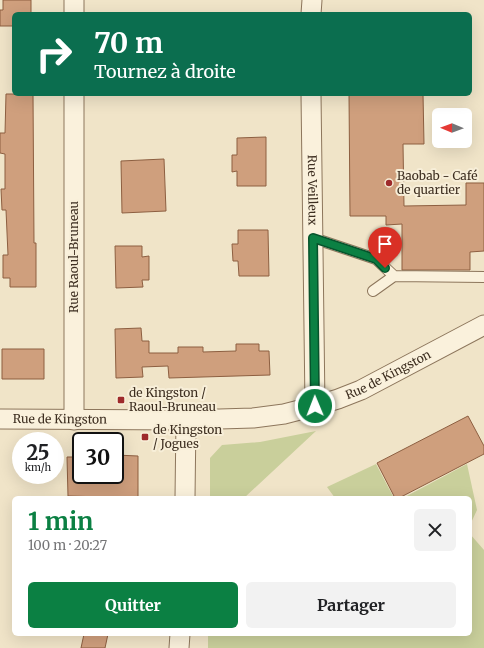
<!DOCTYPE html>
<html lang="fr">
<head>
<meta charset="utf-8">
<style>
  :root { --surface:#fff; --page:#f2f2f2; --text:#202124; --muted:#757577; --accent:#0b8043 }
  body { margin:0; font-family:Merriweather,serif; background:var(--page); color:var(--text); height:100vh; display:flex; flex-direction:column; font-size:15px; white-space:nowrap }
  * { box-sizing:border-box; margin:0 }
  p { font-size:13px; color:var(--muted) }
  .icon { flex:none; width:22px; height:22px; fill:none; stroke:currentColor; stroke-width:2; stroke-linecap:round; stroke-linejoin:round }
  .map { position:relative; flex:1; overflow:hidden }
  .side { position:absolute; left:12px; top:496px; width:460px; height:140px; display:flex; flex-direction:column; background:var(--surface); border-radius:6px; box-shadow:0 4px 16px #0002 }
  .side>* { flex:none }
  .banner { position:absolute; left:12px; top:12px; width:460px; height:84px; border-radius:6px; box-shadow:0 4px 16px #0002; background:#0b6e4f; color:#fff; overflow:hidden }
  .needle { width:26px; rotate:271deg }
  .buttons { position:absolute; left:432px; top:108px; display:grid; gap:8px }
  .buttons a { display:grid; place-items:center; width:40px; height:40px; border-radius:6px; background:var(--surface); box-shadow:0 4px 16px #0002; font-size:20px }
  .speed { position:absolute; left:12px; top:432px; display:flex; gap:8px; font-size:20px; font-weight:700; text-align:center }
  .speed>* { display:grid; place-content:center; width:52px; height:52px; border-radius:50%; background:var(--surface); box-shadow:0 4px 16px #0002; line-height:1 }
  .speed small { font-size:10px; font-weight:400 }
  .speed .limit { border:2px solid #111; border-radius:6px; background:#fff; color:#111 }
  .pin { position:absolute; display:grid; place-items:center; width:34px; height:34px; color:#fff; margin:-41px -17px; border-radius:50% 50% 50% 0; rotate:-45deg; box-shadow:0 0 4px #0007 }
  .pin .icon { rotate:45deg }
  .me { position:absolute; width:44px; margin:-22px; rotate:359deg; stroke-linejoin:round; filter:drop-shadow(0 0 3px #0008) }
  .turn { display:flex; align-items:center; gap:14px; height:84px; padding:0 16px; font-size:18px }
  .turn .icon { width:52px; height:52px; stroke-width:2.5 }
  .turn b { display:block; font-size:28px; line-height:34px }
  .round { display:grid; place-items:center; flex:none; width:42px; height:42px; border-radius:6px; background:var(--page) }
  .headline { display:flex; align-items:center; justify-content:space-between; height:68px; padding:0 16px }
  h1 { font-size:24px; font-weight:700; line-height:30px; color:var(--accent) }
  .cta { display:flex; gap:8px; margin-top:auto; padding:8px 16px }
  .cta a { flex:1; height:46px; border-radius:6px; background:var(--accent); color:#fff; font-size:16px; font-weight:700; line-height:46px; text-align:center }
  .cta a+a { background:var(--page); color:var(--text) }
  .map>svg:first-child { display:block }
  .green { fill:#c9cf9b }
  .building { fill:#cf9f7d; stroke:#8d5f41 }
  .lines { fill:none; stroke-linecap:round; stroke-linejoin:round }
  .lane-casing { stroke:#8d765c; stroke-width:12 }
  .street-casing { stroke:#8d765c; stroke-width:21 }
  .lane { stroke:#faf1dc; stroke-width:10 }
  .street { stroke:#faf1dc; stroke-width:19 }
  .route-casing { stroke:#07532c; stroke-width:10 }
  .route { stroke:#0b8043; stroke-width:7 }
  .poi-dot { fill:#9e2a2b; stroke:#f7eed8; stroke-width:1.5 }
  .labels { text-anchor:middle; stroke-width:4; stroke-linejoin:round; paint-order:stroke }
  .poi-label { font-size:12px; fill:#3d2e20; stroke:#f7eed8; text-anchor:start }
  .street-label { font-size:12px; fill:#3d2e20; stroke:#f7eed8 }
</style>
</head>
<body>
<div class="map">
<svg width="484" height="648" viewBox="0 0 484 648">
  <rect width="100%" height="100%" fill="#f0e4c8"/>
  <path class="green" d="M 316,431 L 244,498 L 210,498 L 210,458 L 222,445 L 260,442 Z
    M 376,464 L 394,498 L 335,498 L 327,487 Z
    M 467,464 L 477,510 L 470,525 L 470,498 L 403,498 Z
    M 470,534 L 484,550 L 484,648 L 208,648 L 208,634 L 470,634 Z"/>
  <path class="building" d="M 3,0 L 31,0 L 31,14 L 14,14 L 14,26 L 0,26 L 0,10 L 3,10 Z
    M 6,94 L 33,94 L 34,243 L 36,243 L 36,287 L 10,287 L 10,278 L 3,278 L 3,255 L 8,255 L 6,210 L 2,210 L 1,189 L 5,189 L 5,154 L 0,153 L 0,133 L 5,133 Z
    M 349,94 L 423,94 L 424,144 L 403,144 L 404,206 L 466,205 L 466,183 L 484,183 L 484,251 L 470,252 L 470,270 L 402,270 L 402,224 L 386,225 L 386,216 L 350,216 Z
    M 266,137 L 266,186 L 237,186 L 237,171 L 232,172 L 232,155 L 237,155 L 237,138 Z
    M 164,159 L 166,211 L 122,213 L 121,161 Z
    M 238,230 L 268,230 L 269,276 L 239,276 L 238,261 L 233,261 L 232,244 L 238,244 Z
    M 115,246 L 142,246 L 142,257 L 149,256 L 149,280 L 142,280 L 143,287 L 116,288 Z
    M 141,328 L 142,341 L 149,341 L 149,353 L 178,353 L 178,347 L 203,347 L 203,352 L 236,351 L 236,344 L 259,344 L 259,351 L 269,351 L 270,375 L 169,378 L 168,366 L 142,367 L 143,377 L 116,378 L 115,329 Z
    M 2,349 L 44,349 L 44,379 L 2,379 Z
    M 468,416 L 484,446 L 484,454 L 399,498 L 395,498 L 377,463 Z
    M 115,455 L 138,456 L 138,498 L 68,496 L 67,457 L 81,457 L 81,475 L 115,475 Z
    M 84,634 L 108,634 L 105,648 L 81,648 Z"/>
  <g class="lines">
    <defs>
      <path id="lane" d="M 313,238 L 376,259 L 394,276
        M 373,291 L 394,276 L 484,277"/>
      <g id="street">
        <path d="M 74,14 L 74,0"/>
        <path d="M 311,14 L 312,0"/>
        <path id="s1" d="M 311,94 L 315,406"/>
        <path id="s2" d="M 0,419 L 186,420 L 253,418 L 284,414 L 315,406 L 338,399 L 361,390 L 484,325"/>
        <path d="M 74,420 L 74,94"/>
        <path d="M 185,498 L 186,420"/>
        <path d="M 179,648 L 180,634"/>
      </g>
    </defs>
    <use href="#lane" class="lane-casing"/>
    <use href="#street" class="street-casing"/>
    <use href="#lane" class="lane"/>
    <use href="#street" class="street"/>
  </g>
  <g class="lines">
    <defs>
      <path id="route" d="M 315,406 L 313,238 L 376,259 L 385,268"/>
    </defs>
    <use href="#route" class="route-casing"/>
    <use href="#route" class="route"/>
  </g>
  <g class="poi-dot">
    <circle cx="389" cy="183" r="4"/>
    <rect x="117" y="396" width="8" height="8" rx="2"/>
    <rect x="141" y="433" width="8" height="8" rx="2"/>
  </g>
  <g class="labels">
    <g class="poi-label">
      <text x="397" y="180">Baobab - Café<tspan x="397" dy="14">de quartier</tspan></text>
      <text x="129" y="397">de Kingston /<tspan x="129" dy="14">Raoul-Bruneau</tspan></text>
      <text x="153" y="434">de Kingston<tspan x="153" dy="14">/ Jogues</tspan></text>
    </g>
    <g class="street-label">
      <text dy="4" stroke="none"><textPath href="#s1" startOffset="96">Rue Veilleux</textPath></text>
      <text transform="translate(74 257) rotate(-90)" y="4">Rue Raoul-Bruneau</text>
      <text dy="4" stroke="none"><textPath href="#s2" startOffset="396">Rue de Kingston</textPath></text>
      <text dy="4" stroke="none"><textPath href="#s2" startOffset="60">Rue de Kingston</textPath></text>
    </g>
  </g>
</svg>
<div class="buttons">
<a><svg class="needle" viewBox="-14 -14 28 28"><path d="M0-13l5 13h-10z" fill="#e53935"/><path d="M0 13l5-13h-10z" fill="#757577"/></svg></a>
</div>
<div class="speed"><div>25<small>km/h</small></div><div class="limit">30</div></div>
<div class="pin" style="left:385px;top:268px;background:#d93025"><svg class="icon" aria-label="arrive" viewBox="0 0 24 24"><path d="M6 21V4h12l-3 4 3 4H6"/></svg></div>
<svg class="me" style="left:315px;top:406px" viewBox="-20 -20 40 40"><circle r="17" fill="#0b8043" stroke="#fff" stroke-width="3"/><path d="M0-11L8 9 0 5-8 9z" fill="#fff"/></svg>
<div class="banner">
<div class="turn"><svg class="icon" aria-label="right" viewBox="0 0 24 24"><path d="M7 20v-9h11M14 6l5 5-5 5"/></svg><div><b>70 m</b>Tournez à droite</div></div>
</div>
<section class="side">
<div class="headline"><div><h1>1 min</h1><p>100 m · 20:27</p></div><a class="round"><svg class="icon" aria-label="close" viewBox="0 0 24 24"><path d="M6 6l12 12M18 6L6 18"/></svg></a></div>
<div class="cta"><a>Quitter</a><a>Partager</a></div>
</section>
</div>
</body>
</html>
